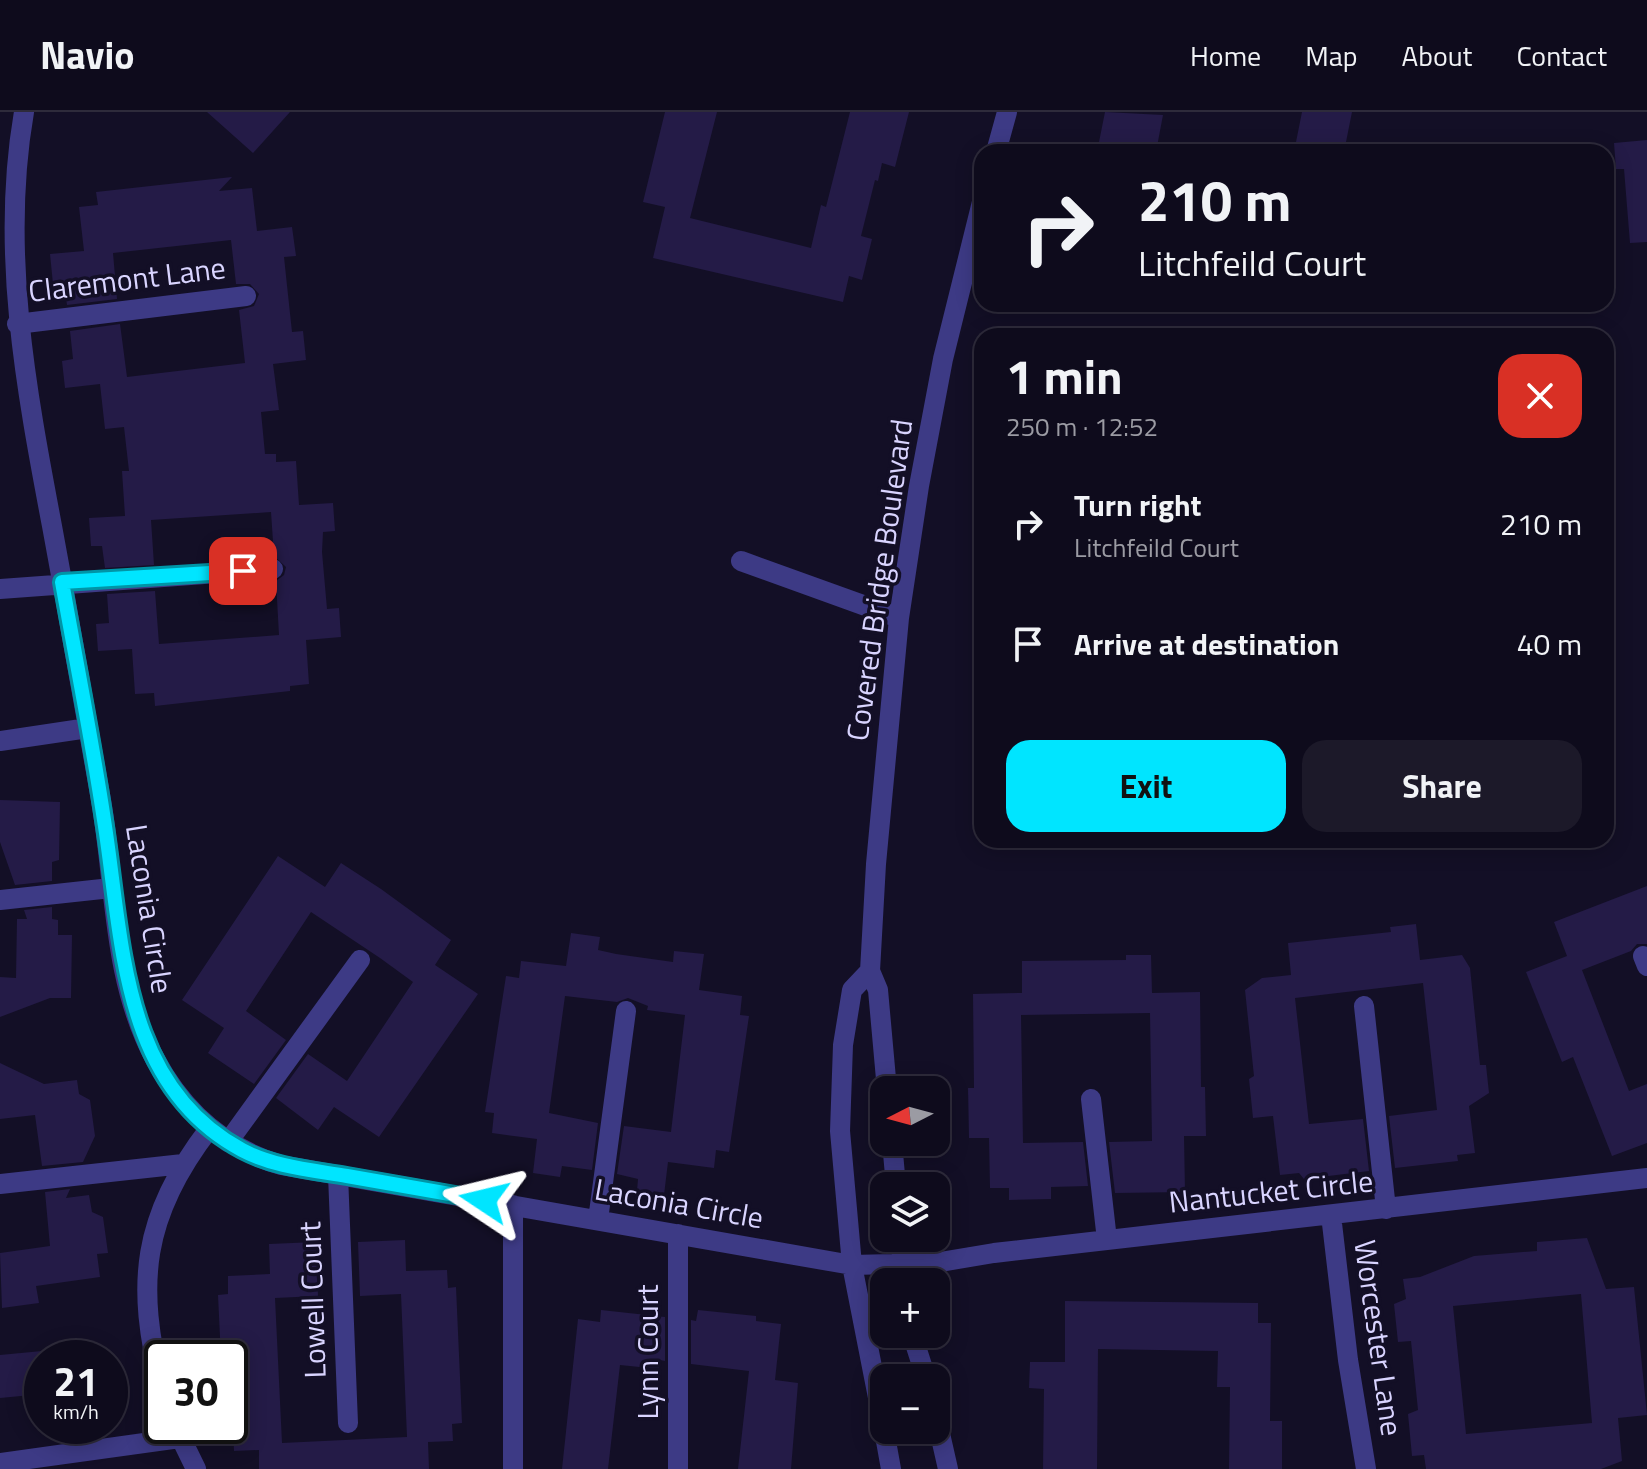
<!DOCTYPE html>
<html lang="en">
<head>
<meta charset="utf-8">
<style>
  :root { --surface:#0e0b1c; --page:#1c1929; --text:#f1f3f6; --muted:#9b9ba3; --line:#2e2b3b; --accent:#00e5ff }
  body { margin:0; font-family:"Titillium Web",sans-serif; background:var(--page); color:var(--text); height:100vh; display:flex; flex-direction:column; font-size:30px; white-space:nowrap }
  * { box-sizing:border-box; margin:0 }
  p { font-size:26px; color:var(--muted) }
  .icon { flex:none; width:44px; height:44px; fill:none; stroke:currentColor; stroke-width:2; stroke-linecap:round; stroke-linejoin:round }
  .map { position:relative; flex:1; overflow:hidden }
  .side { position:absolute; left:974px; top:216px; width:640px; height:520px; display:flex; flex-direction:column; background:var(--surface); border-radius:24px; box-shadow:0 4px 20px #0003,0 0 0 2px var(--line) }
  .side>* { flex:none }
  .hud { position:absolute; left:974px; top:32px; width:640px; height:168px; border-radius:24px; box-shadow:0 4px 20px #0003,0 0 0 2px var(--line); background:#0e0b1c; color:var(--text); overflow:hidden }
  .needle { width:52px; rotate:264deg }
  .fabs { position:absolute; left:870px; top:964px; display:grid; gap:16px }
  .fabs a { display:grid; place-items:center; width:80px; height:80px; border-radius:16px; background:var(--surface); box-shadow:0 4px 20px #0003,0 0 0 2px var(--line); font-size:40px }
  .speed { position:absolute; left:24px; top:1228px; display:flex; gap:16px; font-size:40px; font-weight:700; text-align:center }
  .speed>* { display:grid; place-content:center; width:104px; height:104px; border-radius:50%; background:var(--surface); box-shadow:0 4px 20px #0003,0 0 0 2px var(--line); line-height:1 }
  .speed small { font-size:20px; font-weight:400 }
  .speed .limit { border:4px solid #111; border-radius:12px; background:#fff; color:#111 }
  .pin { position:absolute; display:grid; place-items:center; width:68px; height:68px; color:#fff; margin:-34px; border-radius:16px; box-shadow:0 4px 12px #0006 }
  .me { position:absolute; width:88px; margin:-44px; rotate:280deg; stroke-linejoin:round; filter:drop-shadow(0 0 6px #0008) }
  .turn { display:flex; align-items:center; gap:28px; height:168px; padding:0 32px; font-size:36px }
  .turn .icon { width:104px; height:104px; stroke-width:2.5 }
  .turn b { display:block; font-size:56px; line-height:68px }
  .round { display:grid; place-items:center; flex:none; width:84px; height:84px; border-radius:24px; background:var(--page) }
  .headline { display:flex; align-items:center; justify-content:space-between; height:136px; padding:0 32px }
  h1 { font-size:48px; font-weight:700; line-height:60px }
  .primary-button { display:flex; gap:16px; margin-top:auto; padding:16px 32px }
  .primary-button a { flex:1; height:92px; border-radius:24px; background:var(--accent); color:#111; font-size:32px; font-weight:700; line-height:92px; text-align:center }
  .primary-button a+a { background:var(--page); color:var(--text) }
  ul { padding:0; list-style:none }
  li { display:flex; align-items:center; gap:24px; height:120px; padding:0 32px }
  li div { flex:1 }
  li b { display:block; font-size:30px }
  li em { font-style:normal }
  header { display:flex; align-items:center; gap:48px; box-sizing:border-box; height:112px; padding:0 40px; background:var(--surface); border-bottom:2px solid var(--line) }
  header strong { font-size:38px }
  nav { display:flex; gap:44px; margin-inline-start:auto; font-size:28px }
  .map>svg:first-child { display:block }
  .building { fill:#241b47; fill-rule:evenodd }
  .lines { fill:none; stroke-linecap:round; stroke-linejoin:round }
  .street { stroke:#3d3a85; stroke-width:20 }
  .route-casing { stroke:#0095a6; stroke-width:20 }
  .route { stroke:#00e5ff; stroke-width:14 }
  .labels { text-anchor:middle; stroke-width:7; stroke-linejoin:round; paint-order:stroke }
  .street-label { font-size:30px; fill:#d9d4ff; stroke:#130f26 }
</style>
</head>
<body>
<header>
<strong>Navio</strong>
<nav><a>Home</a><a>Map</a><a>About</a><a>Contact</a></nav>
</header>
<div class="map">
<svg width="1647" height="1357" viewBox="0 0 1647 1357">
  <rect width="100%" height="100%" fill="#130f26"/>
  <path class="building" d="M 207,0 L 290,0 L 253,41 Z
    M 665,0 L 717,0 L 690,106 L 811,136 L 821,93 L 826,95 L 850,0 L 909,0 L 895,55 L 882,51 L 878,69 L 875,68 L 861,124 L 872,127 L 862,168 L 849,164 L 843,190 L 653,146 L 665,95 L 643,90 Z
    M 1105,0 L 1163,3 L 1156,40 L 1097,40 Z
    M 1302,0 L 1352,0 L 1344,40 L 1294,40 Z
    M 1647,28 L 1647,130 L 1630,131 L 1624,57 L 1616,57 L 1614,31 Z
    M 232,65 L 219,79 L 252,76 L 257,119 L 292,115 L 296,144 L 284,145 L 286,164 L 292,220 L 303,219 L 306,248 L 273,252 L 279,298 L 261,300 L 265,342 L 276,342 L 276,350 L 296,349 L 299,393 L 333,391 L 335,419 L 323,420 L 322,440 L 327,497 L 339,496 L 341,525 L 306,528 L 309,572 L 290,574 L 290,579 L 155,594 L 154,581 L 135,582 L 132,537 L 98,539 L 96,512 L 109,511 L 107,482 L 155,479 L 159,532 L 279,523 L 276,469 L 284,463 L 286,455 L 274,444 L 271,400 L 151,408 L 154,453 L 105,456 L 102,434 L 91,434 L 89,406 L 125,404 L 122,359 L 129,359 L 124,315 L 105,317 L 100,272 L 65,276 L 62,249 L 73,247 L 70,219 L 120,212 L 127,265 L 245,251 L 239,198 L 254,194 L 259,182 L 250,172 L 236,172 L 231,128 L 113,141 L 117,187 L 67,193 L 64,171 L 53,172 L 50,142 L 84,139 L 79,95 L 98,93 L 96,80 Z
    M 0,688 L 60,690 L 59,748 L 52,750 L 52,769 L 15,773 L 0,730 Z
    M 278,744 L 325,775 L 341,751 L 381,777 L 451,828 L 435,853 L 478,882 L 379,1025 L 334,995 L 318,1018 L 276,986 L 308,942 L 347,969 L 413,870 L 380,846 L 311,800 L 246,899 L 286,928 L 254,972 L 208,941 L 224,916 L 182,888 Z
    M 1647,774 L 1647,832 L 1637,832 L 1631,839 L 1582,858 L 1629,979 L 1647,972 L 1647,1031 L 1612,1044 L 1573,945 L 1562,950 L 1526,860 L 1567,844 L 1554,810 Z
    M 52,795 L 52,807 L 58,808 L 58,823 L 72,823 L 71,886 L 50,886 L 0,905 L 0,865 L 16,866 L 17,807 L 27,807 L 24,798 Z
    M 1416,812 L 1420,848 L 1462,843 L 1470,856 L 1480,953 L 1486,953 L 1489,981 L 1469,994 L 1475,1041 L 1457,1043 L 1458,1049 L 1395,1056 L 1389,1004 L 1437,998 L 1423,871 L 1295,886 L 1309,1012 L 1363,1007 L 1369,1059 L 1304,1067 L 1299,1061 L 1280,1063 L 1273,1004 L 1253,1006 L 1249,967 L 1254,964 L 1245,878 L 1262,866 L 1291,863 L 1288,831 L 1391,820 L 1390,815 Z
    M 571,821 L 600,825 L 598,838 L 616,842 L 673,850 L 674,839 L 704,842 L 699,878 L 742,884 L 740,903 L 749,904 L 729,1040 L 716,1038 L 714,1056 L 668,1050 L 664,1083 L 637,1079 L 638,1067 L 617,1062 L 624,1014 L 671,1020 L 685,903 L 647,898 L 648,894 L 628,886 L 617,890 L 565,884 L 549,1001 L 598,1011 L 592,1058 L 562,1054 L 560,1065 L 533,1061 L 537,1027 L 492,1021 L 494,1001 L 485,1000 L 506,864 L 519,866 L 521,849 L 566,854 Z
    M 1126,843 L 1151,843 L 1152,881 L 1200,880 L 1201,975 L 1205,975 L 1206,1024 L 1184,1024 L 1185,1080 L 1115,1081 L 1109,1030 L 1152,1029 L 1150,901 L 1021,903 L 1023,1031 L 1083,1030 L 1088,1074 L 1051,1075 L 1051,1087 L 1009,1088 L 1009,1076 L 990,1076 L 989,1026 L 969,1026 L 968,976 L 974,976 L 973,882 L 1022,881 L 1022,849 L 1126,848 Z
    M 0,951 L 44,972 L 77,968 L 79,982 L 90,988 L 95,1024 L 83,1050 L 42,1054 L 35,1003 L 0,1007 Z
    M 70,1077 L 66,1086 L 89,1083 L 92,1100 L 103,1105 L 108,1141 L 97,1142 L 100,1165 L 36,1174 L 39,1191 L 2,1196 L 0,1141 L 50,1134 L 45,1080 Z
    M 1587,1126 L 1606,1177 L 1634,1175 L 1647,1303 L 1618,1306 L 1622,1349 L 1601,1357 L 1426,1357 L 1424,1343 L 1412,1344 L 1408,1302 L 1418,1298 L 1411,1229 L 1398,1230 L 1394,1192 L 1406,1187 L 1403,1167 L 1420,1165 L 1474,1144 L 1537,1139 L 1537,1130 ZM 1581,1182 L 1592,1311 L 1466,1322 L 1453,1194 Z
    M 405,1128 L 406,1159 L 447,1158 L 448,1176 L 456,1175 L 462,1311 L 452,1312 L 453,1329 L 428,1330 L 429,1357 L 259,1357 L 259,1338 L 234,1339 L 233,1317 L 230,1317 L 230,1246 L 221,1246 L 218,1183 L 228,1182 L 228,1164 L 270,1162 L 269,1132 L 316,1130 L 318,1184 L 275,1186 L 282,1331 L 407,1325 L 401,1182 L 360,1184 L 358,1130 Z
    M 1065,1189 L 1258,1191 L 1258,1211 L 1271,1211 L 1270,1309 L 1282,1309 L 1282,1357 L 1229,1357 L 1230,1275 L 1217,1275 L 1218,1239 L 1098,1237 L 1097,1357 L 1043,1357 L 1044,1277 L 1029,1276 L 1030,1250 L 1065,1250 Z
    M 601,1198 L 665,1205 L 665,1249 L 660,1248 L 659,1257 L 620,1253 L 608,1357 L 562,1357 L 578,1207 L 600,1210 Z
    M 698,1198 L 756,1204 L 756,1209 L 781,1212 L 775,1268 L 798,1271 L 791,1357 L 738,1357 L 749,1259 L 691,1252 L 691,1208 L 696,1209 Z
    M 42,1239 L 42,1282 L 0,1286 L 0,1243 Z"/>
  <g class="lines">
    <path class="street" d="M 24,0 C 0,138 26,277 52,414 C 69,505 84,596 101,688 C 116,775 112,867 155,947 C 183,999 224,1036 281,1053 L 852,1153 L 934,1151 L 994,1141 L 1647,1066
      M 996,40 L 1007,0
      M 17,212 L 246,184
      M 741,449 L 899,506
      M 0,477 L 273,457
      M 0,629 L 88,616
      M 0,788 L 111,776
      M 1643,844 L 1647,854
      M 870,859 L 852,878 L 843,933 L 840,1019 L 852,1153 L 884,1316
      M 1364,894 L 1386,1097
      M 887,978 L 878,878 L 870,859 L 876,752 L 899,506 L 919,374 L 943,247 L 982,90
      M 1091,987 L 1107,1128
      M 228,1030 L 360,848
      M 892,1030 L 896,1074
      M 338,1063 L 348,1311
      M 0,1072 L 183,1052
      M 1331,1103 L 1348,1248 L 1366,1357
      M 598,1108 L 626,899
      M 900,1126 L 905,1170
      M 912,1222 L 926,1266
      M 162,1277 C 135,1172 142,1104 209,1017
      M 936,1304 L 948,1357
      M 175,1314 L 196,1357
      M 884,1318 L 891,1357
      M 0,1351 L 180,1326
      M 513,1357 L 513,1093
      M 678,1357 L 678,1122"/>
  </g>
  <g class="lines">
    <defs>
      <path id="route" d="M 243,459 L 62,470 C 76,549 92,628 104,708 C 123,826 120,973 242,1038 C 274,1055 312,1058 347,1064 C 393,1072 439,1080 484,1088"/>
    </defs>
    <use href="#route" class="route-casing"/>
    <use href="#route" class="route"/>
  </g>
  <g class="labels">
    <g class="street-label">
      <text transform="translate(127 168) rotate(-7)" y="10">Claremont Lane</text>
      <text transform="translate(880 468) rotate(-82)" y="10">Covered Bridge Boulevard</text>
      <text transform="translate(149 797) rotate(81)" y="10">Laconia Circle</text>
      <text transform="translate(1271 1080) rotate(-6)" y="10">Nantucket Circle</text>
      <text transform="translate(679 1092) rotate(10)" y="10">Laconia Circle</text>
      <text transform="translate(313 1188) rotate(-92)" y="10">Lowell Court</text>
      <text transform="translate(1378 1226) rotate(82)" y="10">Worcester Lane</text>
      <text transform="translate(648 1240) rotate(-90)" y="10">Lynn Court</text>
    </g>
  </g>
</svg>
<div class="fabs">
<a><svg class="needle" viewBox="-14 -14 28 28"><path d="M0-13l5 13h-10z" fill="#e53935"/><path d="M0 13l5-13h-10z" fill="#9b9ba3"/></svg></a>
<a><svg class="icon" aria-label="layers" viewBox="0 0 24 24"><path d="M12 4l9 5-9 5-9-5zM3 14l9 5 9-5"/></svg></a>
<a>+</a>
<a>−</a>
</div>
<div class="speed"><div>21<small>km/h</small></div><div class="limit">30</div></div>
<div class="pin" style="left:243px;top:459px;background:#d93025"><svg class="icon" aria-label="arrive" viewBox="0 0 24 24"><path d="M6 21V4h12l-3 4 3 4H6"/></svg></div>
<svg class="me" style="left:484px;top:1088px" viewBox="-20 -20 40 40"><path d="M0-17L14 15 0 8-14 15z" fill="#00e5ff" stroke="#fff" stroke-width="4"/></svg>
<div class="hud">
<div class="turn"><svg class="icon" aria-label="right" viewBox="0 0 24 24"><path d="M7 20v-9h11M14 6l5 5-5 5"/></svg><div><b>210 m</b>Litchfeild Court</div></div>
</div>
<section class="side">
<div class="headline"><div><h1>1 min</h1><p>250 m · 12:52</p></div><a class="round" style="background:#d93025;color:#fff"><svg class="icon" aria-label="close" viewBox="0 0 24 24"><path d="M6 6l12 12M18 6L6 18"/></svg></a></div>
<ul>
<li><svg class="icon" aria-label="right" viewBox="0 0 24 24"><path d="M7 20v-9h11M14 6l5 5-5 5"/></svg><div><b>Turn right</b><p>Litchfeild Court</p></div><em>210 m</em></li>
<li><svg class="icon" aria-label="arrive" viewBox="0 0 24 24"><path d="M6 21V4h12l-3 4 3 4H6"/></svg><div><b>Arrive at destination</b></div><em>40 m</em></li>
</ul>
<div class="primary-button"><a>Exit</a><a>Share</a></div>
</section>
</div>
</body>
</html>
